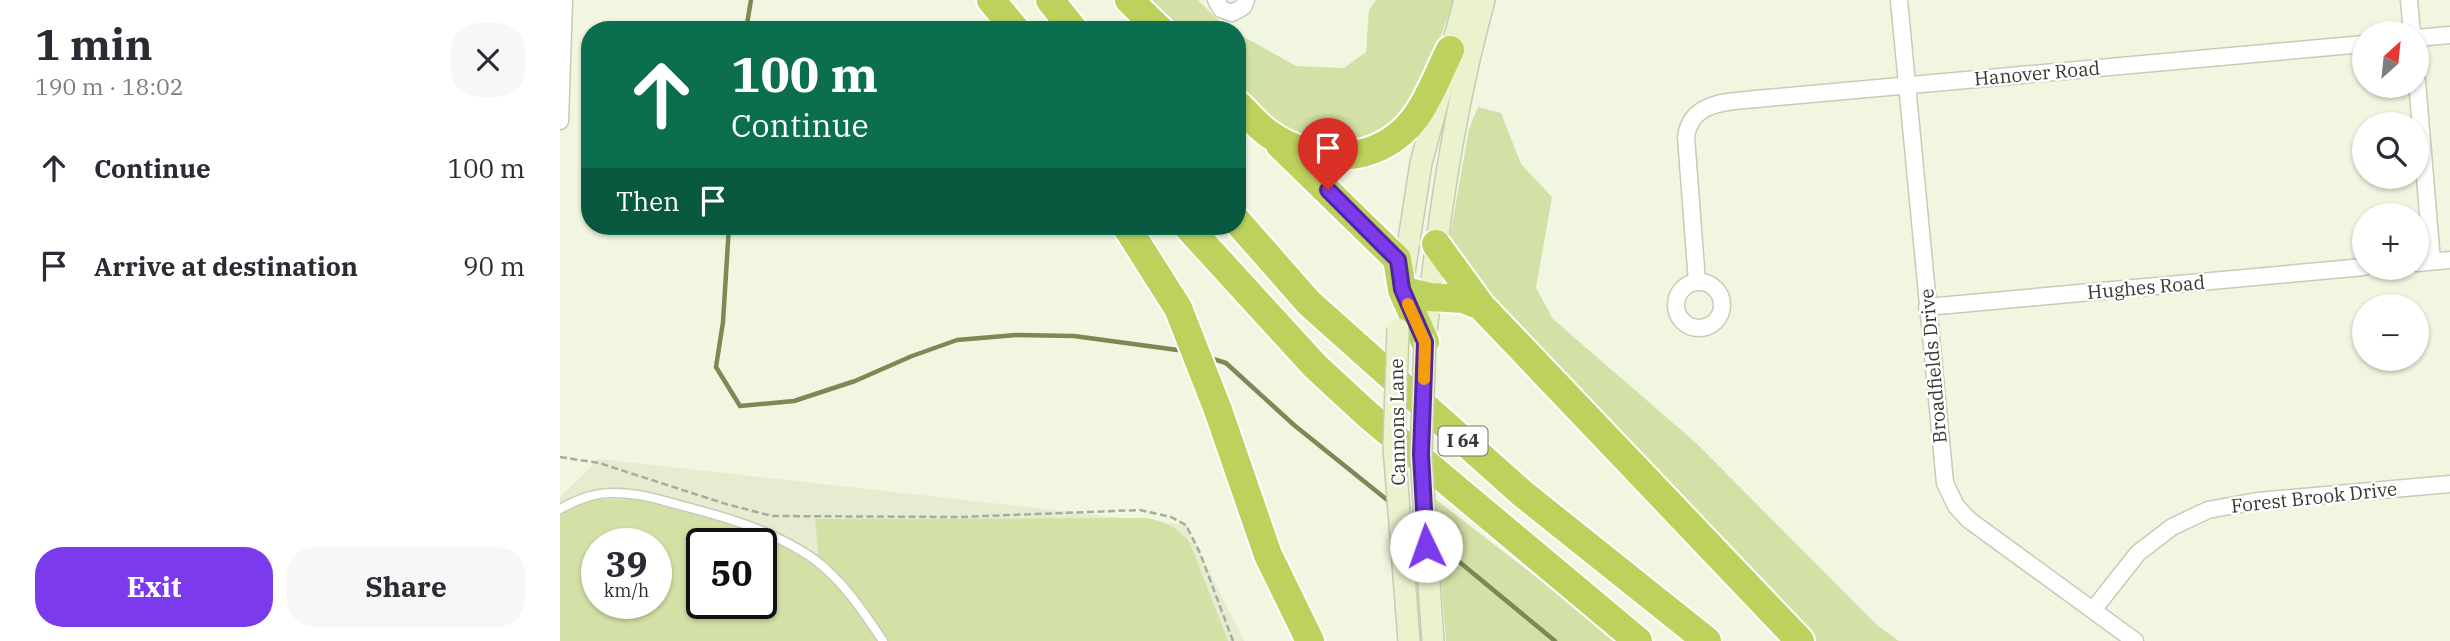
<!DOCTYPE html>
<html lang="en">
<head>
<meta charset="utf-8">
<style>
  :root { --surface:#fff; --page:#f7f7f7; --text:#2b2b33; --muted:#7c7c81; --accent:#7c3aed }
  body { margin:0; font-family:"IBM Plex Serif",serif; background:var(--page); color:var(--text); height:100vh; display:flex; flex-direction:column; font-size:26px; white-space:nowrap }
  * { box-sizing:border-box; margin:0 }
  p { font-size:23px; color:var(--muted) }
  .icon { flex:none; width:38px; height:38px; fill:none; stroke:currentColor; stroke-width:2; stroke-linecap:round; stroke-linejoin:round }
  .map { position:relative; flex:1; overflow:hidden }
  .panel { display:flex; flex-direction:column; background:var(--surface); width:560px }
  .panel>* { flex:none }
  .top-card { position:absolute; left:21px; top:21px; width:665px; height:214px; border-radius:28px; box-shadow:0 2px 5px #0004; background:#0b6e4f; color:#fff; overflow:hidden }
  .needle { width:46px; rotate:27deg }
  .tools { position:absolute; left:1792px; top:21px; display:grid; gap:14px }
  .tools a { display:grid; place-items:center; width:77px; height:77px; border-radius:50%; background:var(--surface); box-shadow:0 2px 5px #0004; font-size:35px }
  .speed { position:absolute; left:21px; top:528px; display:flex; gap:14px; font-size:35px; font-weight:700; text-align:center }
  .speed>* { display:grid; place-content:center; width:91px; height:91px; border-radius:50%; background:var(--surface); box-shadow:0 2px 5px #0004; line-height:1 }
  .speed small { font-size:18px; font-weight:400 }
  .speed .limit { border:4px solid #111; border-radius:10px; background:#fff; color:#111 }
  .pin { position:absolute; display:grid; place-items:center; width:60px; height:60px; color:#fff; margin:-72px -30px; border-radius:50% 50% 50% 0; rotate:-45deg; box-shadow:0 0 7px #0007 }
  .pin .icon { rotate:45deg }
  .me { position:absolute; width:77px; margin:-38px; rotate:357deg; stroke-linejoin:round; filter:drop-shadow(0 0 5px #0008) }
  .turn { display:flex; align-items:center; gap:24px; height:147px; padding:0 35px; font-size:32px }
  .turn .icon { width:91px; height:91px; stroke-width:2.5 }
  .turn b { display:block; font-size:49px; line-height:60px }
  .then { display:flex; align-items:center; height:66px; padding:0 35px; background:#0003; gap:14px; font-size:26px }
  .round { display:grid; place-items:center; flex:none; width:74px; height:74px; border-radius:28px; background:var(--page) }
  .overview { display:flex; align-items:center; justify-content:space-between; height:119px; padding:0 35px }
  h1 { font-size:42px; font-weight:800; line-height:52px }
  .cta { display:flex; gap:14px; margin-top:auto; padding:14px 35px }
  .cta a { flex:1; height:80px; border-radius:28px; background:var(--accent); color:#fff; font-size:28px; font-weight:800; line-height:80px; text-align:center }
  .cta a+a { background:var(--page); color:var(--text) }
  ul { padding:0; list-style:none }
  li { display:flex; align-items:center; gap:21px; height:98px; padding:0 35px }
  li div { flex:1 }
  li b { display:block; font-size:26px }
  li em { font-style:normal }
  main { display:flex; flex:1; min-height:0 }
  .map>svg:first-child { display:block }
  .built { fill:#e5eccf; fill-rule:evenodd }
  .green { fill:#d4e1a6; fill-rule:evenodd }
  .lines { fill:none; stroke-linecap:round; stroke-linejoin:round }
  .stream { stroke:#7d8854; stroke-width:4.5 }
  .service-casing { stroke:#c7ccb7; stroke-width:11 }
  .minor-casing { stroke:#c7ccb7; stroke-width:19 }
  .secondary-casing { stroke:#c7ccb7; stroke-width:24 }
  .motorway-casing { stroke:#fff; stroke-width:32 }
  .path { stroke:#a8ac9c; stroke-width:2.5; stroke-dasharray:7 3.5; stroke-linecap:butt }
  .service { stroke:#fff; stroke-width:8 }
  .minor { stroke:#fff; stroke-width:16 }
  .secondary { stroke:#ebf2ce; stroke-width:21 }
  .motorway { stroke:#bdd25d; stroke-width:28 }
  .secondary-bridge-casing { stroke:#c7ccb7; stroke-width:24; stroke-linecap:butt }
  .secondary-bridge { stroke:#ebf2ce; stroke-width:21 }
  .route-casing { stroke:#51269a; stroke-width:18 }
  .route { stroke:#7c3aed; stroke-width:12 }
  .slow { stroke:#f59e0b; stroke-width:12 }
  .labels { text-anchor:middle; stroke-width:5; stroke-linejoin:round; paint-order:stroke }
  .shield { fill:#fff; stroke:#72746e; stroke-width:2 }
  .shield-label { font-size:18px; font-weight:bold; fill:#363830 }
  .street-label { font-size:19px; fill:#363830; stroke:#fff }
</style>
</head>
<body>
<main>
<section class="panel">
<div class="overview"><div><h1>1 min</h1><p>190 m · 18:02</p></div><a class="round"><svg class="icon" aria-label="close" viewBox="0 0 24 24"><path d="M6 6l12 12M18 6L6 18"/></svg></a></div>
<ul>
<li><svg class="icon" aria-label="ahead" viewBox="0 0 24 24"><path d="M12 20V5M6 11l6-6 6 6"/></svg><div><b>Continue</b></div><em>100 m</em></li>
<li><svg class="icon" aria-label="arrive" viewBox="0 0 24 24"><path d="M6 21V4h12l-3 4 3 4H6"/></svg><div><b>Arrive at destination</b></div><em>90 m</em></li>
</ul>
<div class="cta"><a>Exit</a><a>Share</a></div>
</section>
<div class="map">
<svg width="1890" height="641" viewBox="0 0 1890 641">
  <rect width="100%" height="100%" fill="#f0f6e0"/>
  <path class="built" d="M 39,459 L 626,525 L 684,641 L 0,641 L 0,497 ZM 37,544 L 96,544 L 96,604 L 37,604 ZM 142,544 L 201,544 L 201,604 L 142,604 Z"/>
  <path class="green" d="M 583,0 L 638,0 L 662,24 L 671,30 L 615,30 Z
    M 816,0 L 894,0 C 881,34 870,74 848,104 C 814,151 754,149 709,119 C 697,111 687,99 677,89 L 677,33 L 736,66 L 784,68 L 806,52 L 809,10 Z
    M 918,107 L 941,113 L 961,164 L 992,197 L 976,288 L 993,319 L 1136,443 L 1317,625 L 1339,641 L 1256,641 L 908,275 L 889,242 L 909,129 Z
    M 874,498 L 1052,636 L 1058,641 L 886,641 Z
    M 77,499 C 154,516 234,536 288,597 C 299,610 308,627 319,641 L 0,641 L 0,515 L 31,500 ZM 37,544 L 96,544 L 96,604 L 37,604 ZM 142,544 L 201,544 L 201,604 L 142,604 Z
    M 586,518 C 605,521 616,527 629,541 L 668,641 L 328,641 C 312,609 285,583 259,559 L 255,519 Z"/>
  <g class="lines">
    <path class="stream" d="M 186,30 L 191,0
      M 169,226 L 163,322 L 156,367 L 180,406 L 234,401 L 295,381 L 352,356 L 397,340 L 456,335 L 514,336 L 625,351
      M 650,358 L 666,363 L 734,425 L 831,503
      M 874,541 L 995,641"/>
    <defs>
      <path id="service" d="M 0,509 C 16,500 32,493 51,493 C 75,492 97,499 119,505 C 166,517 214,531 254,559 C 283,581 303,611 323,641"/>
      <path id="minor" d="M 656,0 L 661,9 L 672,13 L 683,7 L 686,0
        M 1339,0 L 1385,483 L 1396,506 L 1409,520 L 1575,641
        M 1849,0 L 1852,33
        M 1857,38 L 1890,35
        M 1857,81 L 1872,261
        M 0,121 L 4,0
        M 1857,263 L 1890,260
        M 1137,282 L 1126,137 C 1131,101 1167,102 1196,99 L 1804,44
        M1116 305a23 23 0 1 1 46 0a23 23 0 1 1-46 0Z
        M 1367,307 L 1804,267
        M 1533,610 L 1578,553 L 1612,527 L 1648,510 L 1697,501 L 1890,484"/>
      <path id="secondary" d="M 843,279 L 861,163 L 905,0
        M 865,340 C 878,224 893,113 924,0
        M 842,550 L 849,641
        M 868,569 L 873,641"/>
      <path id="motorway" d="M 431,0 L 456,30
        M 490,0 L 514,30
        M 569,0 L 600,30
        M 677,104 C 687,113 697,126 709,134 C 754,166 820,165 855,118 C 870,98 879,72 890,50
        M 720,145 L 837,259 L 842,290 L 865,342
        M 677,221 L 749,303 L 963,494 L 1147,641
        M 566,226 L 618,308 L 658,410 L 708,555 L 750,641
        M 627,226 L 755,366 L 808,415 L 1078,641
        M 876,244 L 921,306 L 1240,641
        M 842,290 L 870,297 L 903,299 L 921,306"/>
    </defs>
    <use href="#service" class="service-casing"/>
    <use href="#minor" class="minor-casing"/>
    <use href="#secondary" class="secondary-casing"/>
    <use href="#motorway" class="motorway-casing"/>
    <path class="path" d="M 0,457 L 39,463 L 166,504 L 212,516 L 399,517 L 580,510 L 611,517 L 626,525 L 640,553 L 673,641"/>
    <use href="#service" class="service"/>
    <use href="#minor" class="minor"/>
    <use href="#secondary" class="secondary"/>
    <use href="#motorway" class="motorway"/>
    <defs>
      <path id="secondary-bridge" d="M 838,329 L 834,446 L 842,550
        M 865,342 L 861,455 L 868,569"/>
    </defs>
    <use href="#secondary-bridge" class="secondary-bridge-casing"/>
    <use href="#secondary-bridge" class="secondary-bridge"/>
  </g>
  <g class="lines">
    <defs>
      <path id="route" d="M 768,190 L 838,260 L 842,289 L 865,342 L 861,454 L 866,546"/>
    </defs>
    <use href="#route" class="route-casing"/>
    <use href="#route" class="route"/>
    <path class="slow" d="M 848,304 L 865,342 L 864,379"/>
  </g>
  <g class="labels">
    <rect class="shield" x="878.5" y="426.5" width="49" height="29" rx="5"/>
    <g class="shield-label">
      <text x="903" y="447">I 64</text>
    </g>
    <g class="street-label">
      <text transform="translate(1477 73) rotate(-5)" y="7">Hanover Road</text>
      <text transform="translate(1586 287) rotate(-5)" y="7">Hughes Road</text>
      <text transform="translate(1373 366) rotate(-95)" y="7">Broadfields Drive</text>
      <text transform="translate(837 422) rotate(-91)" y="7">Cannons Lane</text>
      <text transform="translate(1754 497) rotate(-6)" y="7">Forest Brook Drive</text>
    </g>
  </g>
</svg>
<div class="tools">
<a><svg class="needle" viewBox="-14 -14 28 28"><path d="M0-13l5 13h-10z" fill="#e53935"/><path d="M0 13l5-13h-10z" fill="#7c7c81"/></svg></a>
<a><svg class="icon" aria-label="search" viewBox="0 0 24 24"><circle cx="10" cy="10" r="6"/><path d="M15 15l6 6"/></svg></a>
<a>+</a>
<a>−</a>
</div>
<div class="speed"><div>39<small>km/h</small></div><div class="limit">50</div></div>
<div class="pin" style="left:768px;top:190px;background:#d93025"><svg class="icon" aria-label="arrive" viewBox="0 0 24 24"><path d="M6 21V4h12l-3 4 3 4H6"/></svg></div>
<svg class="me" style="left:866px;top:546px" viewBox="-20 -20 40 40"><circle r="19" fill="#fff"/><path d="M0-13L10 11 0 6-10 11z" fill="#7c3aed"/></svg>
<div class="top-card">
<div class="turn"><svg class="icon" aria-label="ahead" viewBox="0 0 24 24"><path d="M12 20V5M6 11l6-6 6 6"/></svg><div><b>100 m</b>Continue</div></div>
<div class="then">Then<svg class="icon" aria-label="arrive" viewBox="0 0 24 24"><path d="M6 21V4h12l-3 4 3 4H6"/></svg></div>
</div>
</div>
</main>
</body>
</html>
